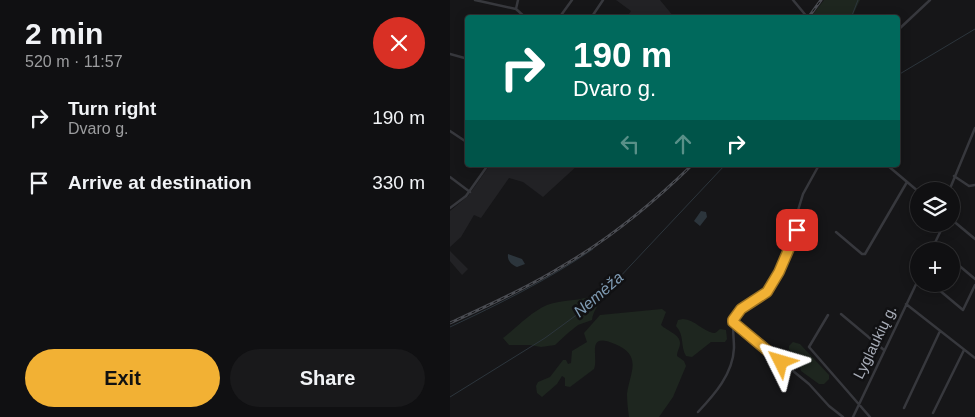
<!DOCTYPE html>
<html lang="en">
<head>
<meta charset="utf-8">
<style>
  :root { --surface:#101012; --page:#19191b; --text:#f1f3f6; --muted:#9c9d9f; --line:#303032; --accent:#f2b134 }
  body { margin:0; font-family:Arial,sans-serif; background:var(--page); color:var(--text); height:100vh; display:flex; flex-direction:column; font-size:19px; white-space:nowrap }
  * { box-sizing:border-box; margin:0 }
  p { font-size:16px; color:var(--muted) }
  .icon { flex:none; width:28px; height:28px; fill:none; stroke:currentColor; stroke-width:2; stroke-linecap:round; stroke-linejoin:round }
  .map { position:relative; flex:1; overflow:hidden }
  .side { display:flex; flex-direction:column; background:var(--surface); width:450px }
  .side>* { flex:none }
  .banner { position:absolute; left:15px; top:15px; width:435px; height:152px; border-radius:5px; box-shadow:0 2px 12px #0003,0 0 0 1px var(--line); background:#00695c; color:#fff; overflow:hidden }
  .controls { position:absolute; left:460px; top:182px; display:grid; gap:10px }
  .controls a { display:grid; place-items:center; width:50px; height:50px; border-radius:50%; background:var(--surface); box-shadow:0 2px 12px #0003,0 0 0 1px var(--line); font-size:25px }
  .pin { position:absolute; display:grid; place-items:center; width:42px; height:42px; color:#fff; margin:-21px; border-radius:10px; box-shadow:0 2px 8px #0006 }
  .me { position:absolute; width:55px; margin:-28px; rotate:310deg; stroke-linejoin:round; filter:drop-shadow(0 0 4px #0008) }
  .turn { display:flex; align-items:center; gap:18px; height:105px; padding:0 25px; font-size:22px }
  .turn .icon { width:65px; height:65px; stroke-width:2.5 }
  .turn b { display:block; font-size:35px; line-height:42px }
  .lanes { display:flex; align-items:center; height:48px; padding:0 25px; background:#0003; justify-content:center; gap:25px; direction:ltr }
  .lanes .off { opacity:.35 }
  .round { display:grid; place-items:center; flex:none; width:52px; height:52px; border-radius:26px; background:var(--page) }
  .headline { display:flex; align-items:center; justify-content:space-between; height:85px; padding:0 25px }
  h1 { font-size:30px; font-weight:700; line-height:38px }
  .primary-button { display:flex; gap:10px; margin-top:auto; padding:10px 25px }
  .primary-button a { flex:1; height:58px; border-radius:30px; background:var(--accent); color:#111; font-size:20px; font-weight:700; line-height:58px; text-align:center }
  .primary-button a+a { background:var(--page); color:var(--text) }
  ul { padding:0; list-style:none }
  li { display:flex; align-items:center; gap:15px; height:65px; padding:0 25px }
  li div { flex:1 }
  li b { display:block; font-size:19px }
  li em { font-style:normal }
  main { display:flex; flex:1; min-height:0 }
  .map>svg:first-child { display:block }
  .built { fill:#222225 }
  .green { fill:#1e261f }
  .water { fill:#2c353c }
  .lines { fill:none; stroke-linecap:round; stroke-linejoin:round }
  .stream { stroke:#2c353c; stroke-width:1 }
  .minor { stroke:#37383d; stroke-width:2.5 }
  .rail-casing { stroke:#4a4c52; stroke-width:3 }
  .rail { stroke:#111113; stroke-width:1; stroke-dasharray:4; stroke-linecap:butt }
  .route-casing { stroke:#9d7322; stroke-width:12 }
  .route { stroke:#f2b134; stroke-width:9 }
  .labels { text-anchor:middle; stroke-width:5; stroke-linejoin:round; paint-order:stroke }
  .street-label { font-size:15px; fill:#a8adb8; stroke:#111113 }
  .water-label { font-size:16px; font-style:italic; fill:#7f9bb3; stroke:#111113 }
</style>
</head>
<body>
<main>
<section class="side">
<div class="headline"><div><h1>2 min</h1><p>520 m · 11:57</p></div><a class="round" style="background:#d93025;color:#fff"><svg class="icon" aria-label="close" viewBox="0 0 24 24"><path d="M6 6l12 12M18 6L6 18"/></svg></a></div>
<ul>
<li><svg class="icon" aria-label="right" viewBox="0 0 24 24"><path d="M7 20v-9h11M14 6l5 5-5 5"/></svg><div><b>Turn right</b><p>Dvaro g.</p></div><em>190 m</em></li>
<li><svg class="icon" aria-label="arrive" viewBox="0 0 24 24"><path d="M6 21V4h12l-3 4 3 4H6"/></svg><div><b>Arrive at destination</b></div><em>330 m</em></li>
</ul>
<div class="primary-button"><a>Exit</a><a>Share</a></div>
</section>
<div class="map">
<svg width="525" height="417" viewBox="0 0 525 417">
  <rect width="100%" height="100%" fill="#161618"/>
  <path class="built" d="M 166,0 L 210,0 L 224,17 L 177,17 L 181,11 Z
    M 40,165 L 128,165 L 93,197 L 73,182 L 59,178 L 31,218 L 24,215 L 11,237 L 0,247 L 0,211 L 18,196 Z
    M 0,251 L 18,269 L 12,275 L 0,261 Z"/>
  <path class="green" d="M 374,0 L 410,0 L 402,17 L 361,17 Z
    M 147,294 L 152,295 C 150,305 143,310 142,320 L 128,325 L 118,333 L 105,345 L 91,347 L 80,345 L 59,345 L 53,338 C 67,327 81,312 97,305 C 112,299 130,302 147,294 Z
    M 212,309 L 216,312 L 211,325 C 217,331 230,334 230,343 C 230,348 227,351 227,356 L 234,361 L 236,366 L 223,397 L 209,417 L 179,417 C 178,410 177,401 177,394 C 180,372 193,356 165,344 C 135,331 149,357 144,369 L 120,387 L 115,386 L 115,378 L 112,376 L 107,384 L 92,397 L 87,393 L 86,386 L 88,382 L 100,377 L 113,360 L 116,360 L 118,364 L 121,363 L 122,351 L 137,342 L 134,333 L 150,315 Z
    M 233,319 C 245,320 253,331 263,333 C 267,333 267,331 270,329 L 276,330 L 277,339 L 275,342 L 261,342 L 242,357 L 236,356 C 230,346 235,336 226,326 L 228,320 Z
    M 343,342 L 350,344 L 379,375 L 379,379 L 374,384 L 369,384 L 351,371 L 349,363 L 339,349 L 339,346 Z"/>
  <path class="water" d="M 251,211 L 256,212 L 257,217 L 250,226 L 244,221 Z
    M 58,254 L 72,259 L 75,264 L 67,267 C 61,265 57,260 58,254 Z"/>
  <g class="lines">
    <path class="stream" d="M 401,18 L 408,0
      M 448,75 L 525,29
      M 0,327 C 49,304 98,280 143,249
      M 0,397 L 95,338 L 151,297 L 275,165"/>
    <path class="minor" d="M 25,0 L 66,9 L 76,18
      M 343,0 L 358,18
      M 66,9 L 68,0
      M 109,18 L 122,0
      M 141,18 L 153,0
      M 448,30 L 480,0
      M 0,54 L 18,59
      M 0,131 L 18,143
      M 437,165 L 469,192
      M 504,176 L 519,186 L 525,185
      M 0,177 L 20,192
      M 499,191 L 525,128
      M 0,208 L 16,196 L 38,165
      M 501,219 L 525,239
      M 386,232 L 412,254 L 415,254 L 457,182
      M 481,251 L 494,224
      M 506,263 L 525,279
      M 482,284 L 513,310 L 525,285
      M 456,304 L 525,358
      M 391,314 L 434,350
      M 378,315 L 359,347 L 420,417
      M 283,322 L 359,384 L 379,406 L 393,417
      M 454,408 L 490,331
      M 248,412 C 264,395 283,374 284,348 C 284,338 282,327 284,317 L 291,309 L 317,292 L 323,283 L 346,234 L 346,217 L 353,194 L 369,165
      M 483,413 L 514,350
      M 403,417 L 469,278"/>
    <defs>
      <path id="rail" d="M 358,18 L 371,0
        M 0,323 C 39,305 79,287 116,264 C 162,237 204,202 242,165"/>
    </defs>
    <use href="#rail" class="rail-casing"/>
    <use href="#rail" class="rail"/>
  </g>
  <g class="lines">
    <defs>
      <path id="route" d="M 331,362 L 283,322 L 283,320 L 291,309 L 317,292 L 329,272 L 347,230"/>
    </defs>
    <use href="#route" class="route-casing"/>
    <use href="#route" class="route"/>
  </g>
  <g class="labels">
    <g class="street-label">
      <text transform="translate(425 342) rotate(-64)" y="5">Lyglaukių g.</text>
    </g>
    <g class="water-label">
      <text transform="translate(148 294) rotate(-41)" y="6">Nemėža</text>
    </g>
  </g>
</svg>
<div class="controls">
<a><svg class="icon" aria-label="layers" viewBox="0 0 24 24"><path d="M12 4l9 5-9 5-9-5zM3 14l9 5 9-5"/></svg></a>
<a>+</a>
</div>
<div class="pin" style="left:347px;top:230px;background:#d93025"><svg class="icon" aria-label="arrive" viewBox="0 0 24 24"><path d="M6 21V4h12l-3 4 3 4H6"/></svg></div>
<svg class="me" style="left:331px;top:362px" viewBox="-20 -20 40 40"><path d="M0-17L14 15 0 8-14 15z" fill="#f2b134" stroke="#fff" stroke-width="4"/></svg>
<div class="banner">
<div class="turn"><svg class="icon" aria-label="right" viewBox="0 0 24 24"><path d="M7 20v-9h11M14 6l5 5-5 5"/></svg><div><b>190 m</b>Dvaro g.</div></div>
<div class="lanes"><svg class="icon off" aria-label="left" viewBox="0 0 24 24"><path d="M17 20v-9H6M10 6l-5 5 5 5"/></svg><svg class="icon off" aria-label="ahead" viewBox="0 0 24 24"><path d="M12 20V5M6 11l6-6 6 6"/></svg><svg class="icon" aria-label="right" viewBox="0 0 24 24"><path d="M7 20v-9h11M14 6l5 5-5 5"/></svg></div>
</div>
</div>
</main>
</body>
</html>
